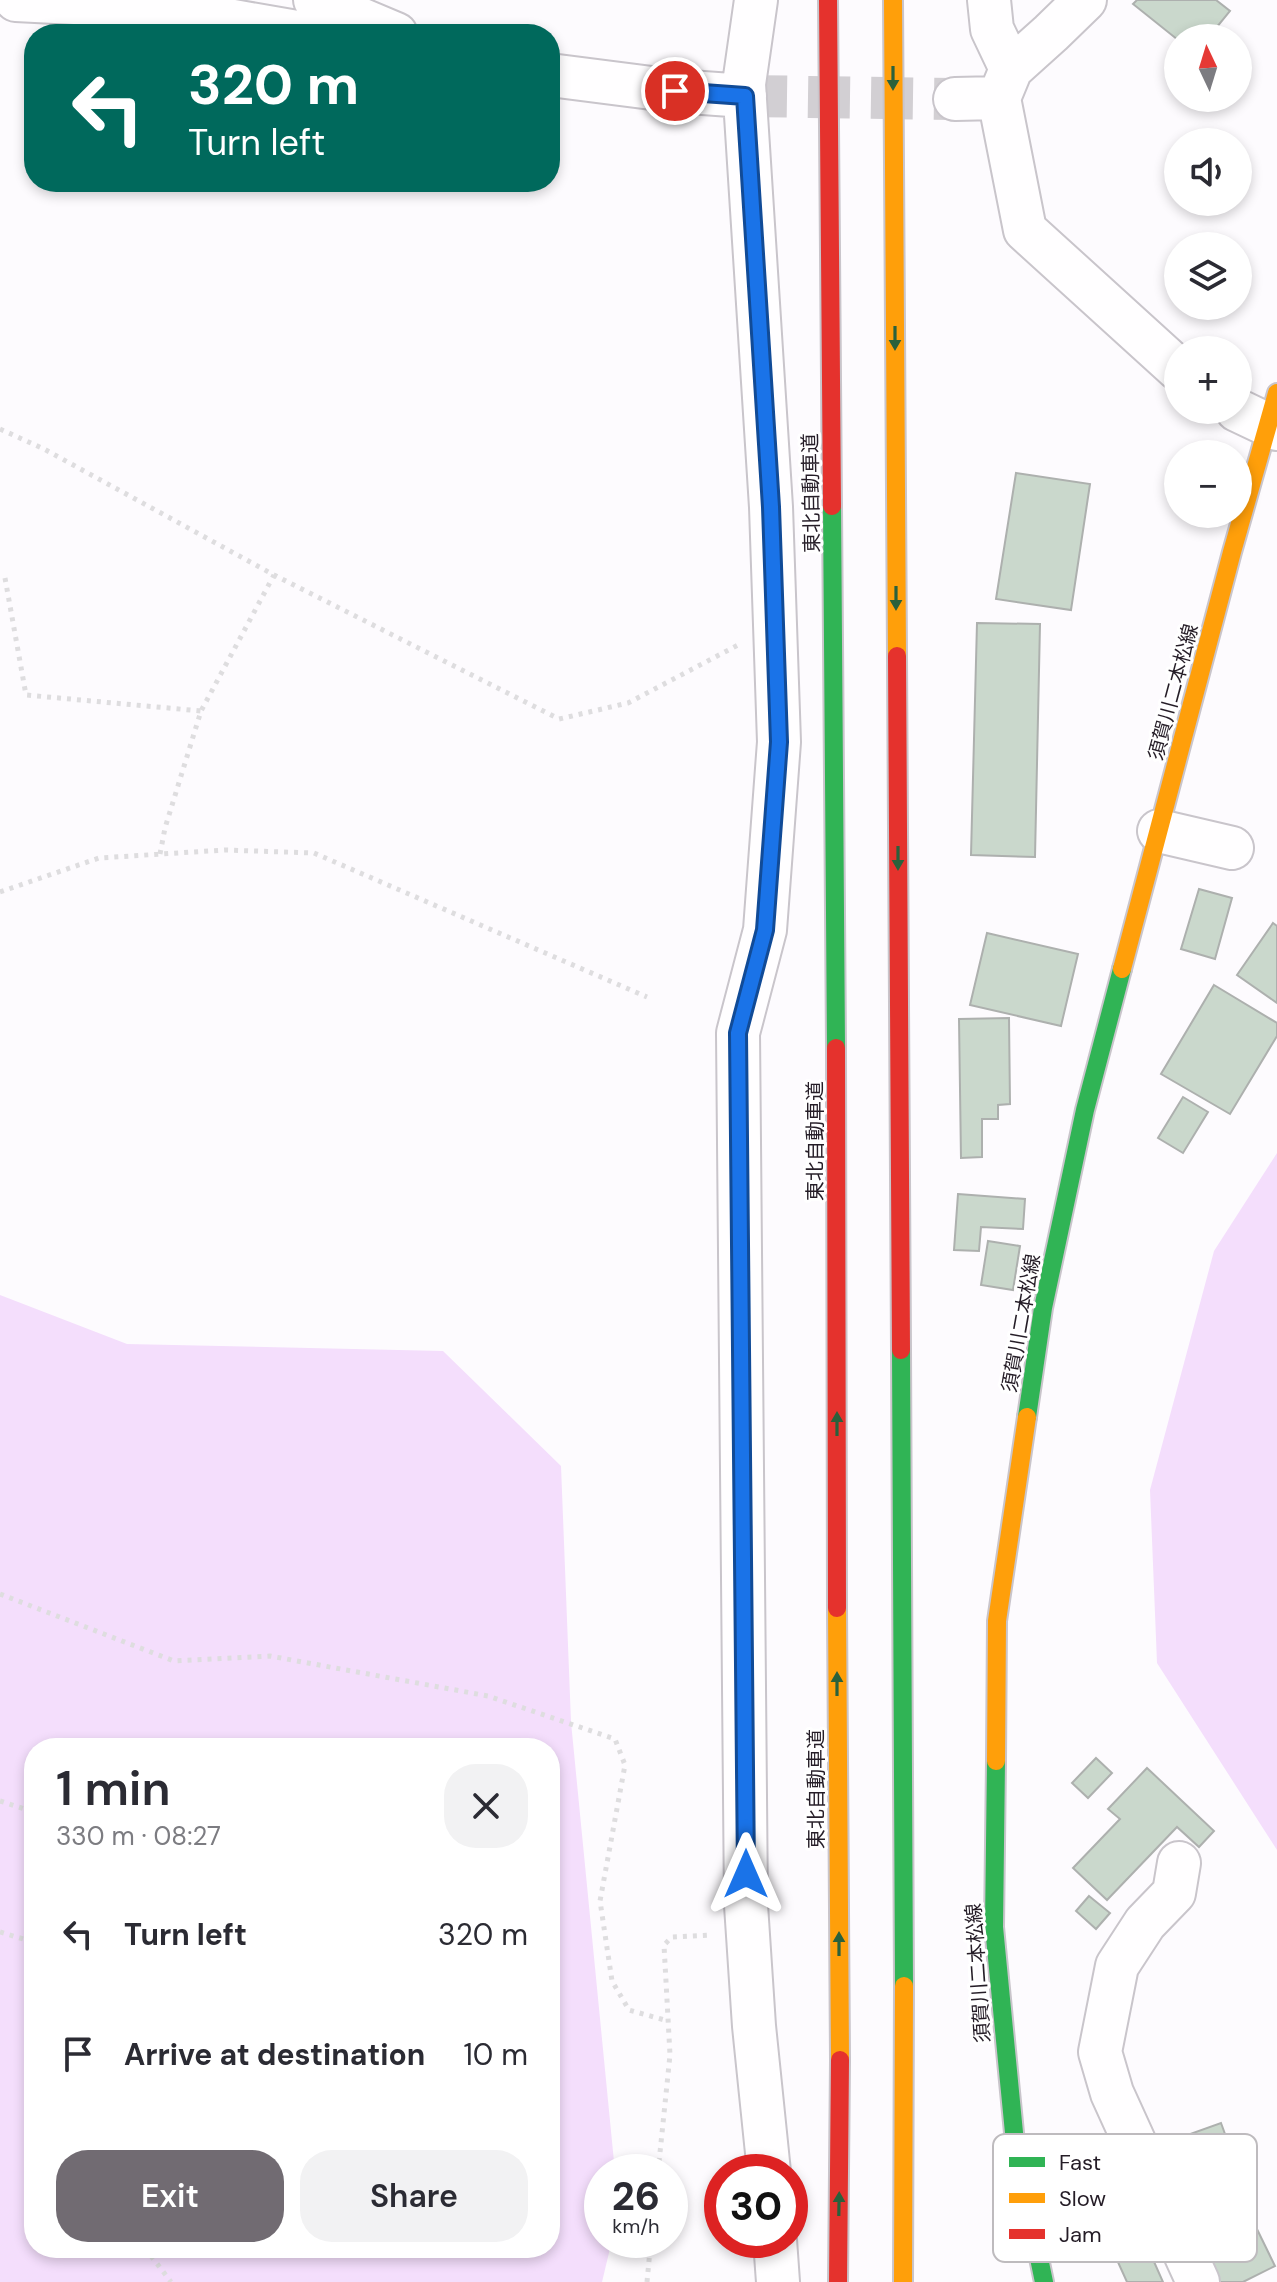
<!DOCTYPE html>
<html lang="en">
<head>
<meta charset="utf-8">
<style>
  :root { --surface:#fff; --page:#f2f2f3; --text:#2b2b33; --muted:#7c7c81; --accent:#716b72 }
  body { margin:0; font-family:"DM Sans","Noto Sans JP",sans-serif; background:var(--page); color:var(--text); height:100vh; display:flex; flex-direction:column; font-size:30px; white-space:nowrap }
  * { box-sizing:border-box; margin:0 }
  p { font-size:26px; color:var(--muted) }
  .icon { flex:none; width:44px; height:44px; fill:none; stroke:currentColor; stroke-width:2; stroke-linecap:round; stroke-linejoin:round }
  .map { position:relative; flex:1; overflow:hidden }
  .side { position:absolute; left:24px; top:1738px; width:536px; height:520px; display:flex; flex-direction:column; background:var(--surface); border-radius:32px; box-shadow:0 4px 12px #0003 }
  .side>* { flex:none }
  .banner { position:absolute; left:24px; top:24px; width:536px; height:168px; border-radius:32px; box-shadow:0 4px 12px #0003; background:#00695c; color:#fff; overflow:hidden }
  .needle { width:52px; rotate:356deg }
  .fabs { position:absolute; left:1164px; top:24px; display:grid; gap:16px }
  .fabs a { display:grid; place-items:center; width:88px; height:88px; border-radius:50%; background:var(--surface); box-shadow:0 4px 12px #0003; font-size:40px }
  .speed { position:absolute; left:584px; top:2154px; display:flex; gap:16px; font-size:40px; font-weight:700; text-align:center }
  .speed>* { display:grid; place-content:center; width:104px; height:104px; border-radius:50%; background:var(--surface); box-shadow:0 4px 12px #0003; line-height:1 }
  .speed small { font-size:20px; font-weight:400 }
  .speed .limit { border:12px solid #d22; background:#fff; color:#111 }
  .pin { position:absolute; display:grid; place-items:center; width:68px; height:68px; color:#fff; margin:-34px; border:4px solid #fff; border-radius:50%; box-shadow:0 2px 8px #0007 }
  .me { position:absolute; width:88px; margin:-44px; rotate:0deg; stroke-linejoin:round; filter:drop-shadow(0 0 6px #0008) }
  .turn { display:flex; align-items:center; gap:28px; height:168px; padding:0 32px; font-size:36px }
  .turn .icon { width:104px; height:104px; stroke-width:2.5 }
  .turn b { display:block; font-size:56px; line-height:68px }
  .round { display:grid; place-items:center; flex:none; width:84px; height:84px; border-radius:32px; background:var(--page) }
  .headline { display:flex; align-items:center; justify-content:space-between; height:136px; padding:0 32px }
  h1 { font-size:48px; font-weight:600; line-height:60px }
  .cta { display:flex; gap:16px; margin-top:auto; padding:16px 32px }
  .cta a { flex:1; height:92px; border-radius:32px; background:var(--accent); color:#fff; font-size:32px; font-weight:600; line-height:92px; text-align:center }
  .cta a+a { background:var(--page); color:var(--text) }
  ul { padding:0; list-style:none }
  li { display:flex; align-items:center; gap:24px; height:120px; padding:0 32px }
  li div { flex:1 }
  li b { display:block; font-size:30px }
  li em { font-style:normal }
  .map>svg:first-child { display:block }
  .green { fill:#f4defc; fill-rule:evenodd }
  .building { fill:#cad8cc; stroke:#adb0ae; stroke-width:2 }
  .lines { fill:none; stroke-linecap:round; stroke-linejoin:round }
  .street-tunnel { stroke:#d2cfd3; stroke-width:42; stroke-dasharray:42 21; stroke-linecap:butt }
  .street-casing { stroke:#c9c5cb; stroke-width:46 }
  .fast-casing { stroke:#c9c5cb; stroke-width:22 }
  .slow-casing { stroke:#c9c5cb; stroke-width:22 }
  .jam-casing { stroke:#c9c5cb; stroke-width:22 }
  .path { stroke:#dedddf; stroke-width:5; stroke-dasharray:4 6; stroke-linecap:butt }
  .street { stroke:#fffeff; stroke-width:42 }
  .fast { stroke:#30b455; stroke-width:18 }
  .slow { stroke:#ff9f0a; stroke-width:18 }
  .jam { stroke:#e5322d; stroke-width:18 }
  .oneway { fill:#2a613c }
  .route-casing { stroke:#114b97; stroke-width:20 }
  .route { stroke:#1a73e8; stroke-width:14 }
  .labels { text-anchor:middle; stroke-width:6; stroke-linejoin:round; paint-order:stroke }
  .street-label { font-size:20px; fill:#251d27; stroke:#fff }
  .key { fill:#fff; stroke:#bebbbe; stroke-width:2 }
  .key-label { font-size:22px; fill:#251d27 }
</style>
</head>
<body>
<div class="map">
<svg width="1277" height="2282" viewBox="0 0 1277 2282">
  <rect width="100%" height="100%" fill="#fdfbfe"/>
  <path class="green" d="M 1277,1153 L 1277,1850 L 1157,1663 L 1150,1490 L 1214,1251 Z
    M 0,1295 L 127,1344 L 443,1351 L 561,1466 L 571,1722 L 615,2172 L 602,2172 L 602,2240 L 612,2240 L 602,2282 L 0,2282 ZM 34,1748 L 550,1748 L 550,2248 L 34,2248 Z"/>
  <path class="building" d="M 1137,0 L 1216,0 L 1230,11 L 1208,38 L 1178,38 L 1178,40 L 1133,4 Z
    M 1016,473 L 1090,484 L 1071,610 L 996,599 Z
    M 977,623 L 1040,624 L 1035,857 L 971,855 Z
    M 1199,889 L 1232,898 L 1215,959 L 1181,949 Z
    M 1273,923 L 1277,926 L 1277,1003 L 1237,975 Z
    M 987,933 L 1078,954 L 1061,1026 L 970,1005 Z
    M 1214,985 L 1277,1023 L 1277,1036 L 1230,1114 L 1161,1074 Z
    M 1009,1018 L 1010,1104 L 998,1105 L 998,1119 L 982,1119 L 982,1157 L 961,1158 L 959,1019 Z
    M 1183,1097 L 1208,1112 L 1183,1153 L 1158,1138 Z
    M 958,1194 L 1025,1199 L 1023,1229 L 981,1227 L 979,1251 L 954,1250 Z
    M 988,1241 L 1020,1246 L 1013,1290 L 981,1285 Z
    M 1096,1758 L 1112,1773 L 1088,1798 L 1072,1783 Z
    M 1147,1768 L 1214,1831 L 1199,1847 L 1177,1827 L 1107,1900 L 1073,1868 L 1120,1819 L 1108,1809 Z
    M 1089,1896 L 1110,1913 L 1096,1929 L 1076,1911 Z
    M 1221,2123 L 1237,2167 L 1178,2188 L 1162,2144 Z
    M 1254,2223 L 1275,2266 L 1243,2282 L 1216,2282 L 1200,2250 Z
    M 1147,2246 L 1163,2282 L 1127,2282 L 1117,2260 Z"/>
  <g class="lines">
    <path class="street-tunnel" d="M 745,96 L 955,99"/>
    <defs>
      <path id="street" d="M 16,0 L 153,7 L 308,34
        M 315,0 L 396,34
        M 756,0 L 744,84 L 771,507 L 779,742 L 765,930 L 738,1033 L 746,1905 L 754,2026 L 769,2172
        M 989,0 L 992,29 L 1011,69
        M 1085,0 L 1051,33 L 1011,69 L 999,98 L 1025,230 L 1178,369
        M 550,75 L 675,91 L 745,96
        M 955,99 L 999,98
        M 1237,410 L 1277,429
        M 1159,831 L 1232,848
        M 1179,1863 L 1174,1893 L 1145,1923 L 1117,1966 L 1100,2052 L 1112,2093 L 1198,2282
        M 775,2240 L 778,2282"/>
      <path id="fast" d="M 832,506 L 836,1048
        M 901,1350 L 904,1986
        M 1027,1417 L 1043,1308 L 1085,1110 L 1122,969
        M 996,1761 L 994,1927 L 1015,2143 L 1044,2282"/>
      <path id="slow" d="M 893,0 L 897,656
        M 1122,969 L 1232,552 L 1277,393
        M 837,1608 L 840,2060
        M 996,1761 L 997,1621 L 1027,1417
        M 903,2282 L 904,1986"/>
      <path id="jam" d="M 828,0 L 832,506
        M 897,656 L 901,1350
        M 836,1048 L 837,1608
        M 838,2282 L 840,2060"/>
    </defs>
    <use href="#street" class="street-casing"/>
    <use href="#fast" class="fast-casing"/>
    <use href="#slow" class="slow-casing"/>
    <use href="#jam" class="jam-casing"/>
    <path class="path" d="M 0,429 L 44,449 L 274,575 L 559,719 L 628,703 L 738,645
      M 5,578 L 26,695 L 201,711
      M 160,854 L 165,828 L 201,711 L 274,575
      M 0,892 L 99,858 L 225,850 L 314,853 L 647,997
      M 0,1594 L 174,1661 L 270,1656 L 488,1696 L 615,1739 L 625,1765 L 600,1901 L 612,1981 L 629,2010 L 668,2021
      M 0,1801 L 34,1812
      M 0,1932 L 30,1941 L 34,1946
      M 658,2172 L 670,2055 L 664,1945 L 672,1937 L 711,1935
      M 145,2248 L 171,2282
      M 647,2282 L 651,2240"/>
    <use href="#street" class="street"/>
    <use href="#fast" class="fast"/>
    <use href="#slow" class="slow"/>
    <use href="#jam" class="jam"/>
  </g>
  <defs><path id="oneway-solid" d="M-6-.8H1V-3.2L6.5 0L1 3.2V.8H-6Z" transform="scale(2)"/></defs>
  <g class="oneway">
    <use href="#oneway-solid" transform="translate(893 78) rotate(90)"/>
    <use href="#oneway-solid" transform="translate(895 338) rotate(90)"/>
    <use href="#oneway-solid" transform="translate(896 598) rotate(90)"/>
    <use href="#oneway-solid" transform="translate(898 858) rotate(90)"/>
    <use href="#oneway-solid" transform="translate(837 1424) rotate(-90)"/>
    <use href="#oneway-solid" transform="translate(837 1684) rotate(-90)"/>
    <use href="#oneway-solid" transform="translate(839 1944) rotate(-90)"/>
    <use href="#oneway-solid" transform="translate(839 2204) rotate(-89)"/>
  </g>
  <g class="lines">
    <defs>
      <path id="route" d="M 675,91 L 745,96 L 771,507 L 779,742 L 765,930 L 738,1033 L 746,1874"/>
    </defs>
    <use href="#route" class="route-casing"/>
    <use href="#route" class="route"/>
  </g>
  <g class="labels">
    <g class="street-label">
      <text transform="translate(811 493) rotate(-91)" y="7">東北自動車道</text>
      <text transform="translate(1173 692) rotate(-75)" y="7">須賀川二本松線</text>
      <text transform="translate(815 1141) rotate(-90)" y="7">東北自動車道</text>
      <text transform="translate(1021 1323) rotate(-80)" y="7">須賀川二本松線</text>
      <text transform="translate(816 1789) rotate(-90)" y="7">東北自動車道</text>
      <text transform="translate(978 1973) rotate(-94)" y="7">須賀川二本松線</text>
    </g>
  </g>
  <rect x="993" y="2134" width="264" height="128" rx="12" class="key"/>
  <rect x="1009" y="2157" width="36" height="10" fill="#30b455"/>
  <rect x="1009" y="2193" width="36" height="10" fill="#ff9f0a"/>
  <rect x="1009" y="2229" width="36" height="10" fill="#e5322d"/>
  <g class="key-label">
    <text x="1059" y="2170">Fast</text>
    <text x="1059" y="2206">Slow</text>
    <text x="1059" y="2242">Jam</text>
  </g>
</svg>
<div class="fabs">
<a><svg class="needle" viewBox="-14 -14 28 28"><path d="M0-13l5 13h-10z" fill="#e53935"/><path d="M0 13l5-13h-10z" fill="#7c7c81"/></svg></a>
<a><svg class="icon" aria-label="sound" viewBox="0 0 24 24"><path d="M4 9h4l5-4v14l-5-4H4zM17 9q2 3 0 6"/></svg></a>
<a><svg class="icon" aria-label="layers" viewBox="0 0 24 24"><path d="M12 4l9 5-9 5-9-5zM3 14l9 5 9-5"/></svg></a>
<a>+</a>
<a>−</a>
</div>
<div class="speed"><div>26<small>km/h</small></div><div class="limit">30</div></div>
<div class="pin" style="left:675px;top:91px;background:#d93025"><svg class="icon" aria-label="arrive" viewBox="0 0 24 24"><path d="M6 21V4h12l-3 4 3 4H6"/></svg></div>
<svg class="me" style="left:746px;top:1874px" viewBox="-20 -20 40 40"><path d="M0-17L14 15 0 8-14 15z" fill="#1a73e8" stroke="#fff" stroke-width="4"/></svg>
<div class="banner">
<div class="turn"><svg class="icon" aria-label="left" viewBox="0 0 24 24"><path d="M17 20v-9H6M10 6l-5 5 5 5"/></svg><div><b>320 m</b>Turn left</div></div>
</div>
<section class="side">
<div class="headline"><div><h1>1 min</h1><p>330 m · 08:27</p></div><a class="round"><svg class="icon" aria-label="close" viewBox="0 0 24 24"><path d="M6 6l12 12M18 6L6 18"/></svg></a></div>
<ul>
<li><svg class="icon" aria-label="left" viewBox="0 0 24 24"><path d="M17 20v-9H6M10 6l-5 5 5 5"/></svg><div><b>Turn left</b></div><em>320 m</em></li>
<li><svg class="icon" aria-label="arrive" viewBox="0 0 24 24"><path d="M6 21V4h12l-3 4 3 4H6"/></svg><div><b>Arrive at destination</b></div><em>10 m</em></li>
</ul>
<div class="cta"><a>Exit</a><a>Share</a></div>
</section>
</div>
</body>
</html>
